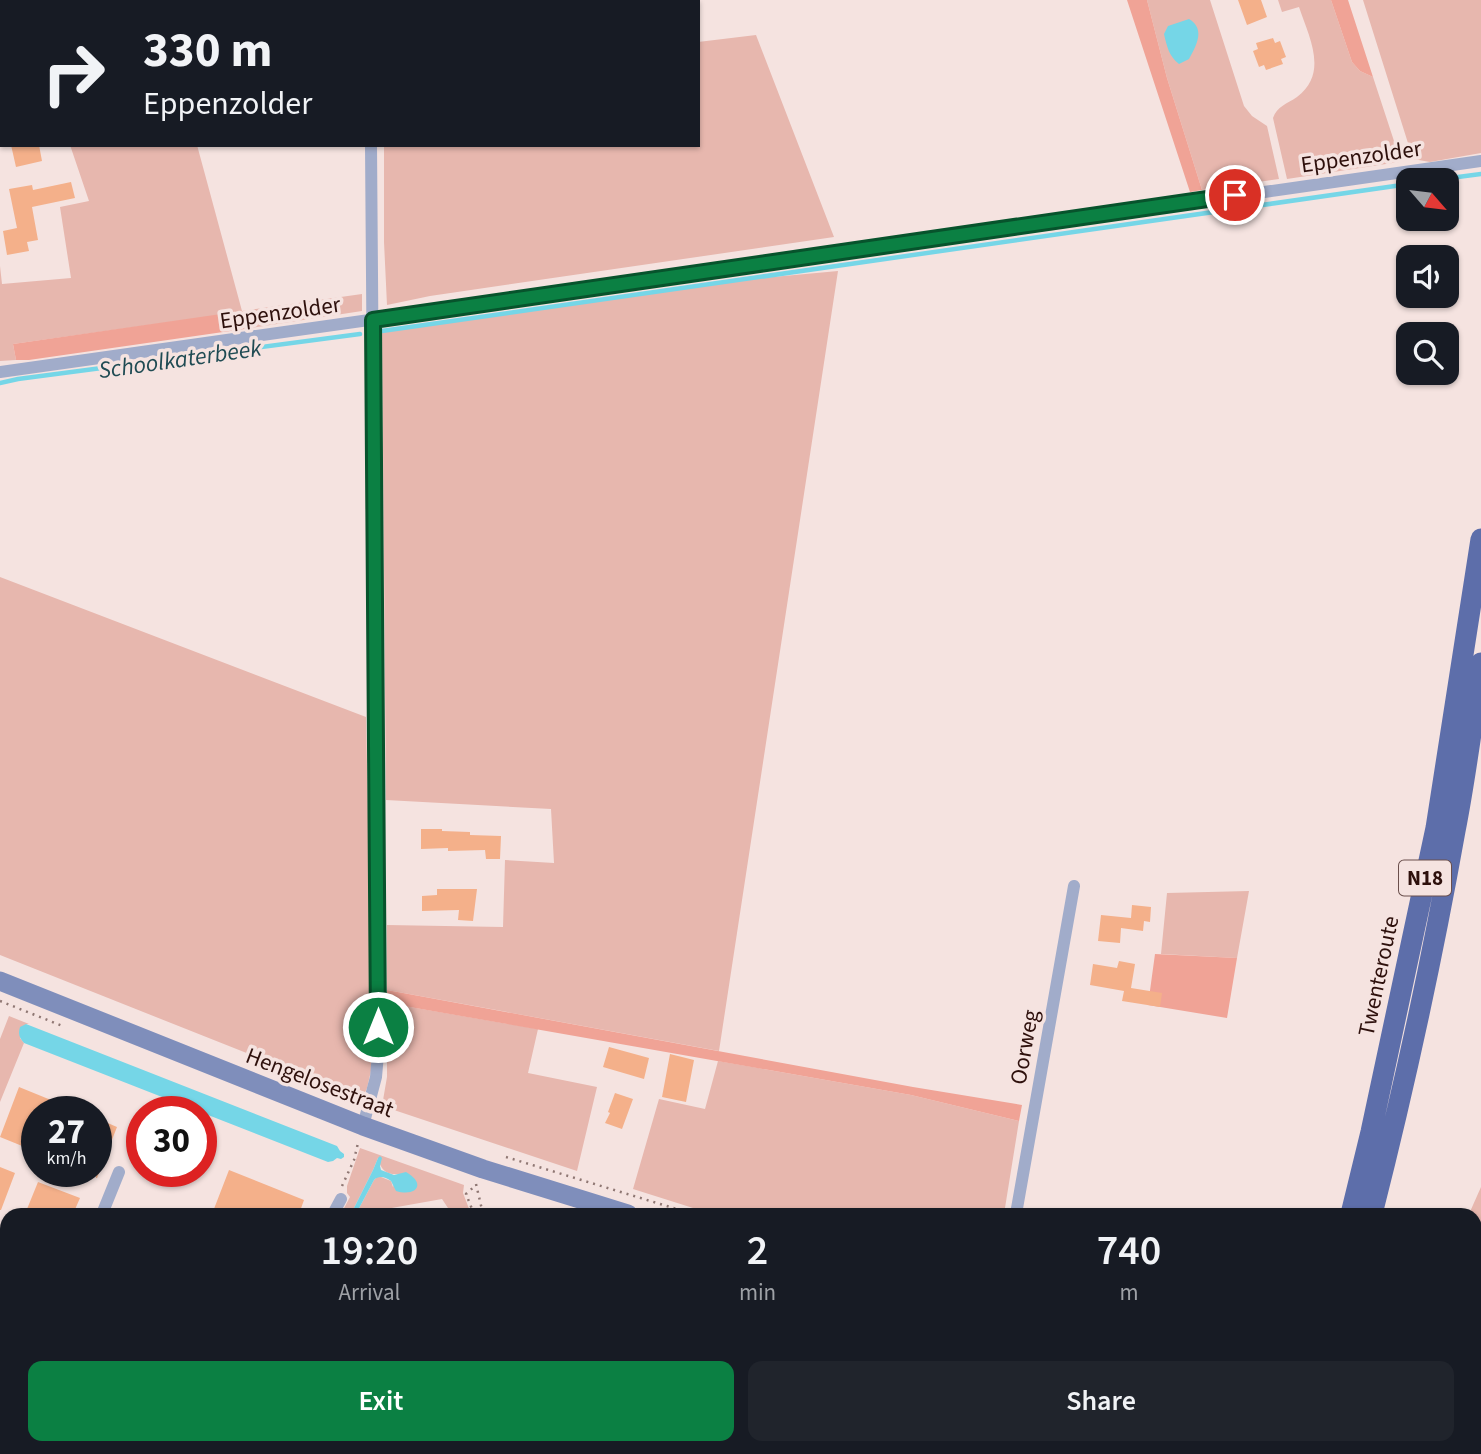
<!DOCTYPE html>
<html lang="en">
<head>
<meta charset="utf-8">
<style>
  :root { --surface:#171b24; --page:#20242c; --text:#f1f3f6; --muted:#9ea1a6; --accent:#0b8043 }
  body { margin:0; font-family:"Source Sans 3",sans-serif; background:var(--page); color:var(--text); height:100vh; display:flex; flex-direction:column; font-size:26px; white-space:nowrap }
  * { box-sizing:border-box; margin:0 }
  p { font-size:23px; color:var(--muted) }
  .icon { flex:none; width:38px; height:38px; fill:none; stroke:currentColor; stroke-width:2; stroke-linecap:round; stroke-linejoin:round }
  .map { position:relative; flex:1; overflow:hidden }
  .drawer { position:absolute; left:0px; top:1208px; width:1482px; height:247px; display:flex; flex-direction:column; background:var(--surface); border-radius:21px 21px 0 0; box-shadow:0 2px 5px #0004 }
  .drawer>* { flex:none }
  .top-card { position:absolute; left:0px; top:0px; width:700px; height:147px; box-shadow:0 2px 5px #0004; background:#171b24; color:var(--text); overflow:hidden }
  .needle { width:46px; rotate:118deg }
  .fabs { position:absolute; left:1396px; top:168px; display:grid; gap:14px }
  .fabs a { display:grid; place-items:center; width:63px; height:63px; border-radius:14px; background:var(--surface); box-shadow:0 2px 5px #0004; font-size:35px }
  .speed { position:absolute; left:21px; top:1096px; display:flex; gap:14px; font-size:35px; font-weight:700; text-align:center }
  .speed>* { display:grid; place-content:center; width:91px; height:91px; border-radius:50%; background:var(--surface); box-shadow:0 2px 5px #0004; line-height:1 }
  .speed small { font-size:18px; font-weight:400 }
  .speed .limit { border:10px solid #d22; background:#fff; color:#111 }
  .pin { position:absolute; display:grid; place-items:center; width:60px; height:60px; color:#fff; margin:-30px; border:4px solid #fff; border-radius:50%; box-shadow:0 2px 7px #0007 }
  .me { position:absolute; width:77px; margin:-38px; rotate:0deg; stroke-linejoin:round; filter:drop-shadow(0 0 5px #0008) }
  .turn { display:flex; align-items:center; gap:24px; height:147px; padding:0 28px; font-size:32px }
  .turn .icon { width:91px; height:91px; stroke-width:2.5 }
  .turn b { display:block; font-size:49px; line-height:60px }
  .eta { display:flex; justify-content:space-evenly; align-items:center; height:119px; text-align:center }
  .eta b { font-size:42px; font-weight:600; line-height:49px }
  .primary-button { display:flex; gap:14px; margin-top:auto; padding:14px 28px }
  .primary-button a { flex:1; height:80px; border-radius:14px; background:var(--accent); color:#fff; font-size:28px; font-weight:600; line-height:80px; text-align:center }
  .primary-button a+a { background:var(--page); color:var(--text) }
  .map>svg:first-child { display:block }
  .green { fill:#e7b7ae }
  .forest { fill:#f0a396 }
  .water { fill:#75d6e7 }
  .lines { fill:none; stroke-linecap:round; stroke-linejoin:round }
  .stream { stroke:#75d6e7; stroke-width:4.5 }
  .building { fill:#f4b08a }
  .path { stroke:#8f7773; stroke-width:2.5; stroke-dasharray:2 5; stroke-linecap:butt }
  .service { stroke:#a1acca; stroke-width:6 }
  .minor { stroke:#a1acca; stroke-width:12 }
  .secondary { stroke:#7f8ebb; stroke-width:19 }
  .trunk { stroke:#5d6eaa; stroke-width:21 }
  .route-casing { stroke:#07532c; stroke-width:18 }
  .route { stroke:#0b8043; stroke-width:12 }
  .labels { text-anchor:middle; stroke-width:7; stroke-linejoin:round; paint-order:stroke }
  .shield { fill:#f5e3e0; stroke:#6a4f4c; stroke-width:2 }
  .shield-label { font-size:21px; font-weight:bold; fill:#2e100c }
  .street-label { font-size:23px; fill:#2e100c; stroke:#f5e3e0 }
  .water-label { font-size:24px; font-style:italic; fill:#1f4b53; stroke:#f5e3e0 }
</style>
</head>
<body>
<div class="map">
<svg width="1481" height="1454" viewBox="0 0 1481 1454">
  <rect width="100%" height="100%" fill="#f5e3e0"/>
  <path class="green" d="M 1147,0 L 1210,0 L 1244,106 L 1252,116 L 1267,126 L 1279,179 L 1202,190 L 1167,78 Z
    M 1278,0 L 1331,0 L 1352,62 L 1360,71 L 1373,77 L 1394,141 L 1399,162 L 1287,179 L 1273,118 C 1277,106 1287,104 1297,97 C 1329,73 1309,37 1299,7 L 1282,12 Z
    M 1363,0 L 1481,0 L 1481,153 L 1430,162 L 1413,159 Z
    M 756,35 L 834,237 L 430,296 L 387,305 L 384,242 L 384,145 L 698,145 L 698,42 Z
    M 70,145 L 197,145 L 242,311 L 362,294 L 362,311 L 244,329 L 242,312 L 13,344 L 16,360 L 0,361 L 0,266 L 2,284 L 71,278 L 60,207 L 89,201 Z
    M 838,271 L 719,1051 L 387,990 L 387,925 L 503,927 L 505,860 L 554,863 L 551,809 L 386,800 L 382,331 L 751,279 Z
    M 0,577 L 366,717 L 373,1062 L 367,1088 L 362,1099 L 0,955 Z
    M 1249,891 L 1237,958 L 1161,954 L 1167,893 Z
    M 387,1003 L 538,1029 L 528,1073 L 597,1087 L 577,1171 L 382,1106 L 387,1077 Z
    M 9,1016 L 29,1024 L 26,1024 L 20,1038 L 24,1043 L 0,1102 L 0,1039 Z
    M 718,1061 L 911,1095 L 1019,1121 L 1004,1214 L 712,1214 L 633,1189 L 659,1099 L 705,1109 Z
    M 360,1148 L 464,1185 L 463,1193 L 471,1214 L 452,1214 L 442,1199 L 386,1209 L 383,1214 L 356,1214 L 374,1180 L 377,1177 L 381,1177 L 391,1181 L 393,1187 L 399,1174 C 386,1175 381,1170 378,1158 L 373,1170 L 351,1214 L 341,1214 L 350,1197 L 347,1193 L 347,1186 Z
    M 1481,1187 L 1481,1376 L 1475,1374 L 1475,1214 L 1469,1214 Z
    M 0,1291 L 7,1294 L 7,1447 L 216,1447 L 226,1454 L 0,1454 Z
    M 231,1447 L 307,1447 L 303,1454 L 227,1454 Z
    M 1319,1447 L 1391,1447 L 1407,1454 L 1317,1454 Z"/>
  <path class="forest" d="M 1127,0 L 1147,0 L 1167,78 L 1202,190 L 1190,192 Z
    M 1331,0 L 1348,0 L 1373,77 L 1360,71 L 1352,62 Z
    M 242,311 L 244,329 L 29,360 L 16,360 L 13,344 Z
    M 1155,954 L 1237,958 L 1227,1018 L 1148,1005 Z
    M 387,990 L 913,1087 L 1022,1105 L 1019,1121 L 911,1095 L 387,1003 Z"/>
  <path class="water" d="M 1189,19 C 1206,29 1196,46 1189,59 L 1179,64 C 1169,56 1167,47 1164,34 L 1168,26 Z
    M 26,1024 L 337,1146 L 340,1151 L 344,1154 L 344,1157 L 341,1159 L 337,1158 L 333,1161 L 328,1162 L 24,1043 C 19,1037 18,1034 20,1027 Z
    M 380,1156 L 382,1158 L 380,1166 L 381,1170 L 394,1175 L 406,1172 C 427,1184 416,1197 396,1191 L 391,1181 C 385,1177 379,1175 374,1180 L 356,1214 L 351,1214 L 373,1170 L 378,1158 Z"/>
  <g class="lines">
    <path class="stream" d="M 1435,180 L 1481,174
      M 382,331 L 1409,184
      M 0,383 L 18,379 L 360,334"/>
  </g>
  <path class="building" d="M 1238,0 L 1261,0 L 1267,17 L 1247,25 Z
    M 1273,38 L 1275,43 L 1280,41 L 1286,57 L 1281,59 L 1283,64 L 1266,70 L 1264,65 L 1259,67 L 1253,51 L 1258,49 L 1256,43 Z
    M 11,145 L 39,145 L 42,161 L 16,167 Z
    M 71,182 L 75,198 L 32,207 L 38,240 L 27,242 L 29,251 L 7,255 L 3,231 L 17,228 L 9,189 L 32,185 L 33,190 Z
    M 421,829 L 442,829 L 442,831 L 470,832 L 470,835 L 501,836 L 500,859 L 486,859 L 485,850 L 448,851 L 448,848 L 421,849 Z
    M 437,889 L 477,889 L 473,921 L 458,920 L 459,910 L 422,911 L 422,896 L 437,895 Z
    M 1132,905 L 1151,907 L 1150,922 L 1144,921 L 1143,931 L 1121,928 L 1120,943 L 1098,941 L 1101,915 L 1131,918 Z
    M 1119,961 L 1135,964 L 1131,988 L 1162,993 L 1160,1007 L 1122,1001 L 1124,991 L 1090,985 L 1093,964 L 1117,968 Z
    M 609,1047 L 649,1058 L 644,1079 L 603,1067 Z
    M 670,1054 L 694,1060 L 686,1102 L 662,1097 Z
    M 19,1087 L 78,1111 L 37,1111 L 37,1152 L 0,1137 Z
    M 615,1093 L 633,1099 L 622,1129 L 605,1123 L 610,1113 L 608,1112 Z
    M 96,1118 L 117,1127 L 97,1178 L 96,1178 Z
    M 0,1167 L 15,1173 L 1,1210 L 0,1210 Z
    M 229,1170 L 304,1200 L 299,1214 L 212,1214 Z
    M 38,1182 L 80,1198 L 73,1214 L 25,1214 Z"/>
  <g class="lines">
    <path class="path" d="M 0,1001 L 65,1027
      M 506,1157 L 693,1214
      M 476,1184 L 483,1214
      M 342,1186 L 354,1160 L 358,1143
      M 474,1214 L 466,1194 L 476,1185
      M 1475,1434 L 1481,1436
      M 631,1447 L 635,1454
      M 638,1447 L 643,1454
      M 1403,1447 L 1420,1454"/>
    <path class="service" d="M 356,1454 L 359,1447"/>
    <path class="minor" d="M 369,0 L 369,2
      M 0,372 C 494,304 987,230 1481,161
      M 363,1126 L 376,1077 L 378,1054 L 371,145
      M 102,1214 L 119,1172
      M 333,1214 L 341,1199
      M 1016,1214 L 1074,886
      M 0,1281 L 7,1284
      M 407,1447 L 423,1454
      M 310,1454 L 313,1447"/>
    <path class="secondary" d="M 0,981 L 363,1126 L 483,1169 L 628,1214
      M 1454,1447 L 1474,1454"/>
    <path class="trunk" d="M 1351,1214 L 1371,1132 L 1436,828 L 1481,539
      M 1372,1214 C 1404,1088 1432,960 1455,831 C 1466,775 1473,719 1481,663
      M 1281,1454 L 1283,1447
      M 1309,1454 L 1311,1447"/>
  </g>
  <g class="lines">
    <defs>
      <path id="route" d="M 378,1027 L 373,320 L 1235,195"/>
    </defs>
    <use href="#route" class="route-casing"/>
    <use href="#route" class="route"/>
  </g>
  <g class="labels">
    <rect class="shield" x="1399" y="860.5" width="52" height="35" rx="5"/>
    <g class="shield-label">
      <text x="1425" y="885">N18</text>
    </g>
    <g class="street-label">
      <text transform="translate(1361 156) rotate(-8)" y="8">Eppenzolder</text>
      <text transform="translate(280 312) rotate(-8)" y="8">Eppenzolder</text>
      <text transform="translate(1378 976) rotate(-78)" y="8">Twenteroute</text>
      <text transform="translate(1024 1047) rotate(-80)" y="8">Oorweg</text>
      <text transform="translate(320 1082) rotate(21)" y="8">Hengelosestraat</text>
    </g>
    <g class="water-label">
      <text transform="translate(180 359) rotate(-8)" y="8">Schoolkaterbeek</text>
    </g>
  </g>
</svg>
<div class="fabs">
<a><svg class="needle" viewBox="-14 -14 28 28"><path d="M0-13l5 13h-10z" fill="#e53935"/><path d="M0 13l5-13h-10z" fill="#9ea1a6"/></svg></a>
<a><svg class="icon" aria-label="sound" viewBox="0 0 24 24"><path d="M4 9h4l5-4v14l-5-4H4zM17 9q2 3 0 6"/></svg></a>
<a><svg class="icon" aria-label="search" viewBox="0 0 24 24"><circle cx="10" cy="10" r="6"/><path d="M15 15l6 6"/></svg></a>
</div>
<div class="speed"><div>27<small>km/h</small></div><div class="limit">30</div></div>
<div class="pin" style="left:1235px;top:195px;background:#d93025"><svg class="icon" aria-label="arrive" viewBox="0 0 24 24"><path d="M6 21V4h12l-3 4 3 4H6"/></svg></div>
<svg class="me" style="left:378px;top:1027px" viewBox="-20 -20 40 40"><circle r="17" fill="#0b8043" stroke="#fff" stroke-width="3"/><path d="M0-11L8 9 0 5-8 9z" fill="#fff"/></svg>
<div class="top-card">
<div class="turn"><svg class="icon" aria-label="right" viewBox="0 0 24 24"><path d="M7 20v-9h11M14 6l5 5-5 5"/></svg><div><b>330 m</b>Eppenzolder</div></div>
</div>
<section class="drawer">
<div class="eta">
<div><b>19:20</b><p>Arrival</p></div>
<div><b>2</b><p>min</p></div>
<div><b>740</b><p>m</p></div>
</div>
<div class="primary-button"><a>Exit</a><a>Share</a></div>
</section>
</div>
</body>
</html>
